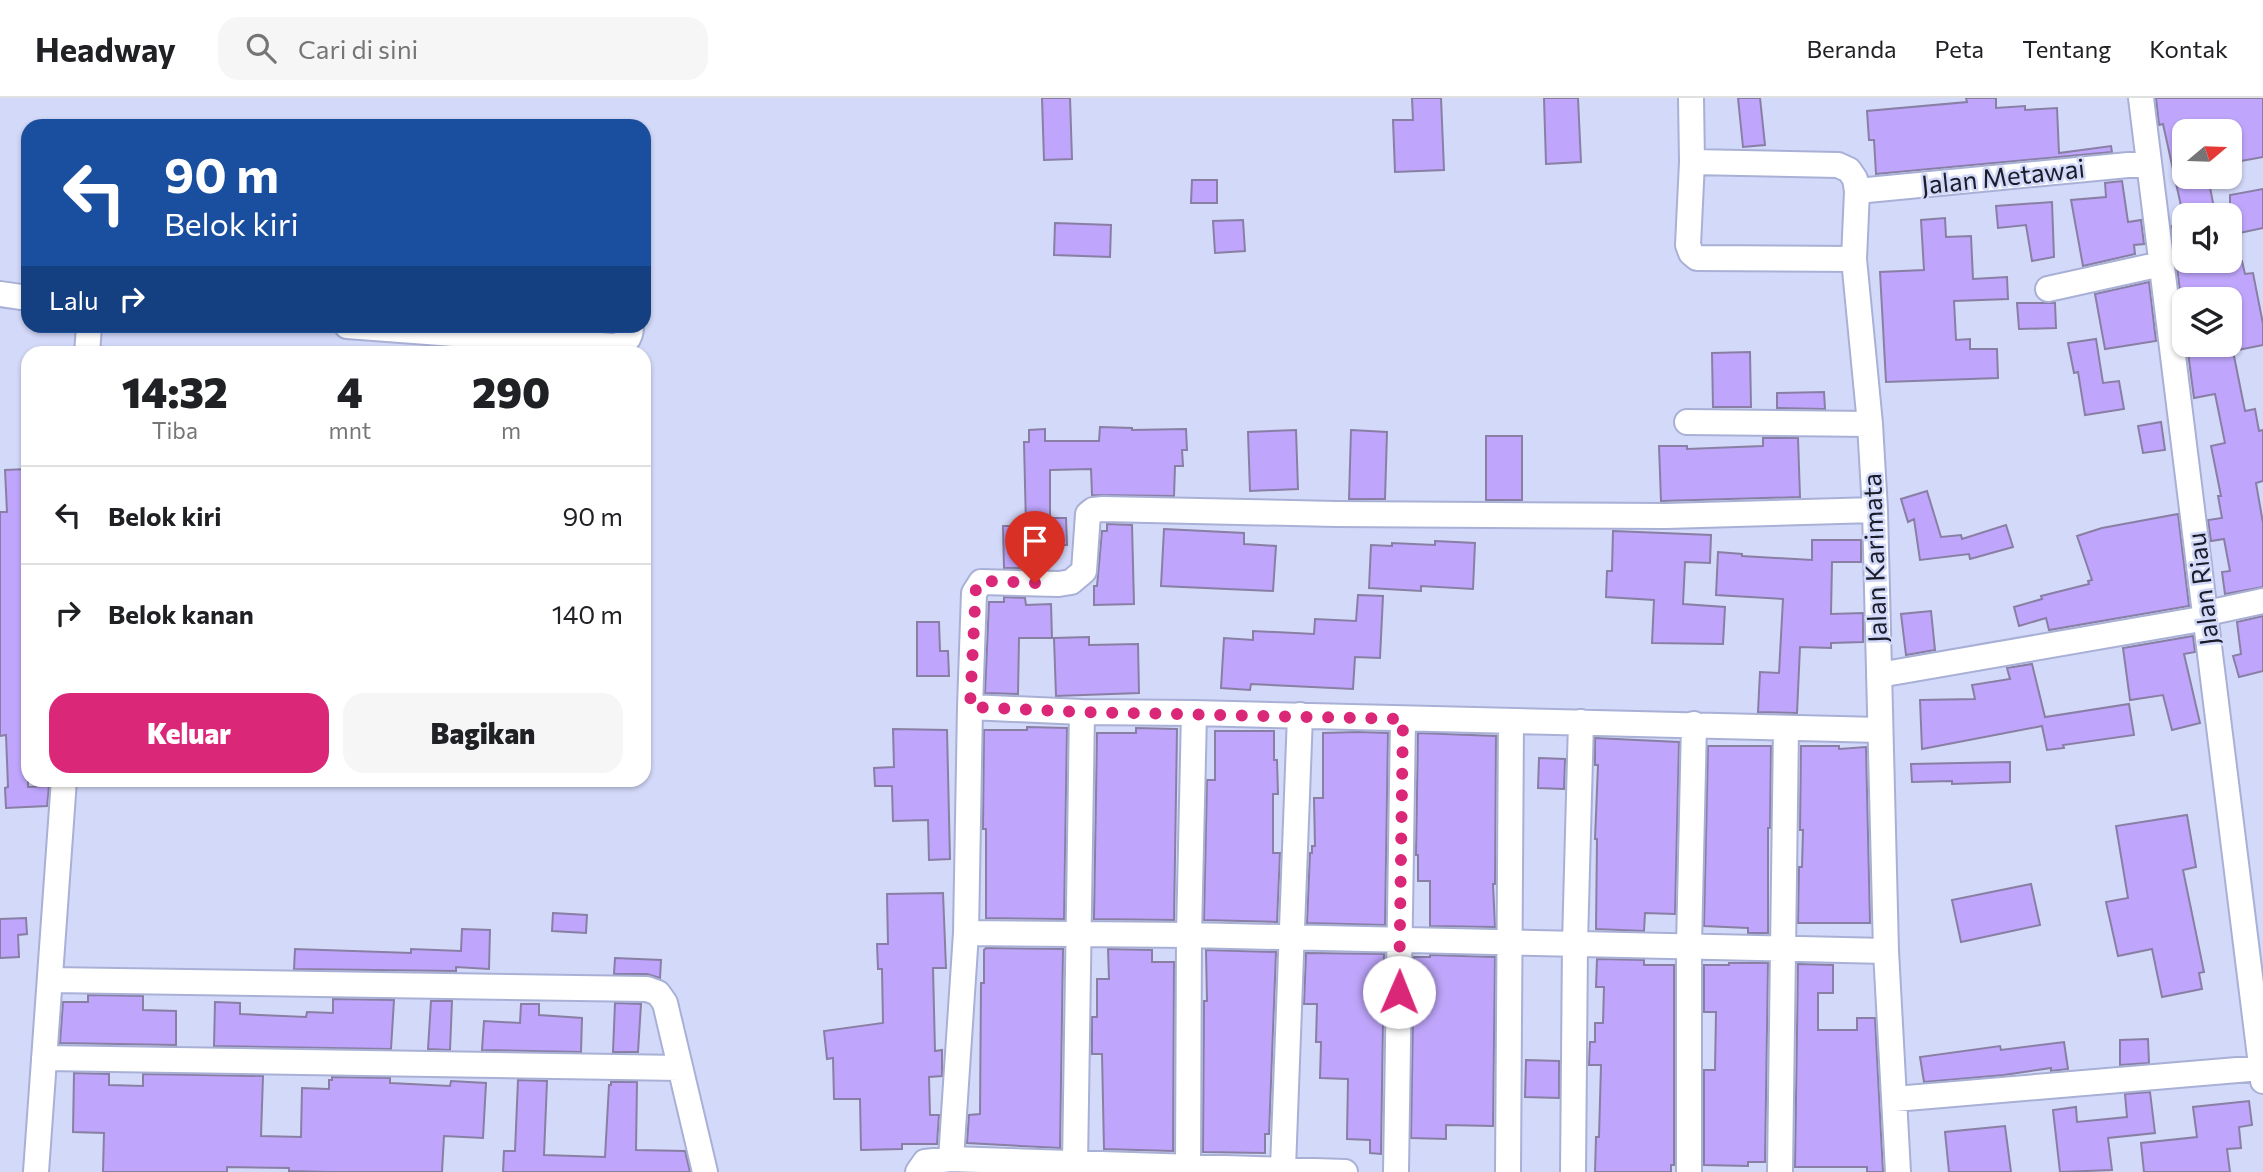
<!DOCTYPE html>
<html lang="id">
<head>
<meta charset="utf-8">
<style>
  :root { --surface:#fff; --page:#f6f6f6; --text:#202124; --muted:#757577; --line:#e0e0e0; --accent:#db2777 }
  body { margin:0; font-family:Commissioner,sans-serif; background:var(--page); color:var(--text); height:100vh; display:flex; flex-direction:column; font-size:26px; white-space:nowrap }
  * { box-sizing:border-box; margin:0 }
  p { font-size:23px; color:var(--muted) }
  .icon { flex:none; width:38px; height:38px; fill:none; stroke:currentColor; stroke-width:2; stroke-linecap:round; stroke-linejoin:round }
  .map { position:relative; flex:1; overflow:hidden }
  .sheet { position:absolute; left:21px; top:248px; width:630px; height:441px; display:flex; flex-direction:column; background:var(--surface); border-radius:21px; box-shadow:0 2px 5px #0004 }
  .sheet>* { flex:none }
  .guide { position:absolute; left:21px; top:21px; width:630px; height:214px; border-radius:21px; box-shadow:0 2px 5px #0004; background:#1a4fa0; color:#fff; overflow:hidden }
  .needle { width:46px; rotate:71deg }
  .fabs { position:absolute; left:2172px; top:21px; display:grid; gap:14px }
  .fabs a { display:grid; place-items:center; width:70px; height:70px; border-radius:14px; background:var(--surface); box-shadow:0 2px 5px #0004; font-size:35px }
  .pin { position:absolute; display:grid; place-items:center; width:60px; height:60px; color:#fff; margin:-72px -30px; border-radius:50% 50% 50% 0; rotate:-45deg; box-shadow:0 0 7px #0007 }
  .pin .icon { rotate:45deg }
  .me { position:absolute; width:77px; margin:-38px; rotate:1deg; stroke-linejoin:round; filter:drop-shadow(0 0 5px #0008) }
  .turn { display:flex; align-items:center; gap:24px; height:147px; padding:0 28px; font-size:32px }
  .turn .icon { width:91px; height:91px; stroke-width:2.5 }
  .turn b { display:block; font-size:49px; line-height:60px }
  .then { display:flex; align-items:center; height:66px; padding:0 28px; background:#0003; gap:14px; font-size:26px }
  .eta { display:flex; justify-content:space-evenly; align-items:center; height:119px; text-align:center }
  .eta b { font-size:42px; font-weight:800; line-height:49px }
  .button { display:flex; gap:14px; margin-top:auto; padding:14px 28px }
  .button a { flex:1; height:80px; border-radius:21px; background:var(--accent); color:#fff; font-size:28px; font-weight:800; line-height:80px; text-align:center }
  .button a+a { background:var(--page); color:var(--text) }
  ul { padding:0; list-style:none }
  li { display:flex; align-items:center; gap:21px; height:98px; padding:0 28px; border-top:2px solid var(--line) }
  li div { flex:1 }
  li b { display:block; font-size:26px }
  li em { font-style:normal }
  header { display:flex; align-items:center; gap:42px; box-sizing:border-box; height:98px; padding:0 35px; background:var(--surface); border-bottom:2px solid var(--line) }
  header strong { font-size:33px }
  nav { display:flex; gap:38px; margin-inline-start:auto; font-size:24px }
  .search { width:490px; height:63px; background:var(--page); display:flex; align-items:center; gap:18px; box-sizing:border-box; padding:0 24px; border-radius:21px; color:var(--muted); font-size:26px }
  .map>svg:first-child { display:block }
  .building { fill:#bfa6fc; stroke:#897fa4; stroke-width:2 }
  .lines { fill:none; stroke-linecap:round; stroke-linejoin:round }
  .minor-casing { stroke:#a9b0d6; stroke-width:28 }
  .minor { stroke:#fff; stroke-width:24 }
  .route { stroke:#db2777; stroke-width:12; stroke-dasharray:0 21.6 }
  .labels { text-anchor:middle; stroke-width:5; stroke-linejoin:round; paint-order:stroke }
  .street-label { font-size:26px; fill:#1b1d2b; stroke:#d3d9f9 }
</style>
</head>
<body>
<header>
<strong>Headway</strong>
<div class="search"><svg class="icon" aria-label="search" viewBox="0 0 24 24"><circle cx="10" cy="10" r="6"/><path d="M15 15l6 6"/></svg>Cari di sini</div>
<nav><a>Beranda</a><a>Peta</a><a>Tentang</a><a>Kontak</a></nav>
</header>
<div class="map">
<svg width="2263" height="1074" viewBox="0 0 2263 1074">
  <rect width="100%" height="100%" fill="#d3d9f9"/>
  <path class="building" d="M 1042,0 L 1070,0 L 1072,61 L 1044,62 Z
    M 1412,0 L 1441,0 L 1444,72 L 1395,74 L 1393,22 L 1413,22 Z
    M 1544,0 L 1578,0 L 1581,64 L 1546,66 Z
    M 1738,0 L 1760,0 L 1765,47 L 1743,49 Z
    M 1966,0 L 1996,0 L 1996,10 L 2025,8 L 2025,12 L 2057,10 L 2059,55 L 2111,48 L 2112,54 L 1876,76 L 1874,42 L 1869,42 L 1867,13 L 1967,4 Z
    M 2156,0 L 2263,0 L 2263,59 L 2230,65 L 2230,33 L 2184,33 L 2184,79 L 2208,79 L 2215,115 L 2183,117 L 2163,26 L 2159,27 Z
    M 1192,82 L 1217,82 L 1217,105 L 1191,105 Z
    M 2122,83 L 2128,124 L 2141,122 L 2144,146 L 2134,147 L 2135,156 L 2083,168 L 2071,102 L 2106,99 L 2105,85 Z
    M 2263,91 L 2263,130 L 2230,137 L 2230,97 Z
    M 2052,104 L 2054,159 L 2032,163 L 2026,127 L 1998,130 L 1996,108 Z
    M 1945,120 L 1946,139 L 1971,138 L 1973,181 L 2007,179 L 2008,201 L 1954,203 L 1956,242 L 1970,241 L 1970,251 L 1997,251 L 1998,280 L 1886,284 L 1880,174 L 1924,172 L 1921,122 Z
    M 1243,122 L 1245,153 L 1215,155 L 1213,123 Z
    M 1055,125 L 1111,127 L 1110,159 L 1054,157 Z
    M 2184,126 L 2184,168 L 2208,163 L 2242,163 L 2245,176 L 2253,175 L 2263,226 L 2263,247 L 2233,253 L 2245,313 L 2255,311 L 2259,333 L 2263,332 L 2263,383 L 2256,385 L 2263,425 L 2263,489 L 2225,496 L 2222,474 L 2230,473 L 2224,441 L 2211,443 L 2208,422 L 2222,420 L 2218,398 L 2221,398 L 2211,348 L 2225,345 L 2215,296 L 2194,300 L 2187,247 L 2230,247 L 2230,201 L 2184,201 L 2184,226 L 2172,128 Z
    M 2149,184 L 2156,243 L 2105,251 L 2095,196 Z
    M 2017,205 L 2055,205 L 2056,230 L 2019,231 Z
    M 2096,241 L 2103,285 L 2119,283 L 2124,311 L 2085,317 L 2078,274 L 2074,275 L 2068,245 Z
    M 1750,254 L 1751,309 L 1713,309 L 1712,255 Z
    M 1824,294 L 1825,311 L 1777,310 L 1777,295 Z
    M 2161,324 L 2165,352 L 2143,355 L 2138,328 Z
    M 1100,329 L 1132,330 L 1132,332 L 1186,331 L 1187,352 L 1182,352 L 1183,368 L 1175,368 L 1174,398 L 1092,397 L 1091,371 L 1050,372 L 1050,420 L 1066,420 L 1067,447 L 1024,447 L 1025,470 L 1004,470 L 1003,428 L 1026,428 L 1024,344 L 1029,344 L 1029,332 L 1045,331 L 1045,343 L 1099,343 Z
    M 1296,332 L 1298,391 L 1250,393 L 1248,334 Z
    M 1351,332 L 1387,334 L 1385,401 L 1349,401 Z
    M 1486,338 L 1522,338 L 1522,402 L 1486,402 Z
    M 1763,340 L 1798,340 L 1800,399 L 1661,403 L 1659,348 L 1687,348 L 1687,351 L 1763,348 Z
    M 28,371 L 28,400 L 25,400 L 28,449 L 28,689 L 49,688 L 47,708 L 6,710 L 5,690 L 8,689 L 6,637 L 0,638 L 0,414 L 7,414 L 5,372 Z
    M 1927,393 L 1941,439 L 1961,437 L 1962,441 L 2006,427 L 2013,449 L 1970,461 L 1969,456 L 1920,462 L 1914,421 L 1908,424 L 1901,401 Z
    M 2178,416 L 2189,508 L 2049,532 L 2046,520 L 2019,528 L 2014,509 L 2042,501 L 2041,498 L 2089,486 L 2088,483 L 2092,482 L 2077,438 L 2102,430 Z
    M 1107,426 L 1132,427 L 1134,506 L 1094,507 L 1094,488 L 1097,488 L 1102,433 L 1107,433 Z
    M 1164,431 L 1244,435 L 1244,446 L 1276,448 L 1273,493 L 1161,488 Z
    M 1613,433 L 1711,437 L 1710,465 L 1685,464 L 1683,506 L 1725,509 L 1723,546 L 1652,545 L 1654,502 L 1606,499 L 1607,473 L 1612,473 Z
    M 1812,442 L 1861,442 L 1861,464 L 1832,464 L 1831,516 L 1863,515 L 1863,544 L 1831,545 L 1831,550 L 1800,549 L 1797,615 L 1758,614 L 1760,574 L 1779,575 L 1783,501 L 1716,497 L 1718,454 L 1742,456 L 1742,458 L 1812,462 Z
    M 1435,443 L 1475,445 L 1473,491 L 1421,488 L 1421,493 L 1369,490 L 1371,447 L 1392,448 L 1392,445 L 1435,447 Z
    M 1358,497 L 1383,498 L 1380,560 L 1355,559 L 1353,591 L 1251,586 L 1250,592 L 1221,590 L 1224,540 L 1253,542 L 1253,533 L 1314,536 L 1315,521 L 1356,523 Z
    M 1004,499 L 1025,500 L 1026,507 L 1051,506 L 1052,540 L 1019,540 L 1018,596 L 985,595 L 989,504 L 1004,504 Z
    M 1931,513 L 1935,552 L 1906,557 L 1901,516 Z
    M 2263,518 L 2263,573 L 2239,579 L 2233,558 L 2241,556 L 2237,524 Z
    M 917,524 L 939,524 L 940,553 L 948,553 L 949,578 L 917,578 Z
    M 2193,538 L 2195,554 L 2184,556 L 2200,625 L 2172,632 L 2163,597 L 2130,602 L 2123,550 Z
    M 1089,539 L 1089,547 L 1138,546 L 1139,595 L 1056,598 L 1054,540 Z
    M 2032,566 L 2045,619 L 2129,606 L 2134,637 L 2063,647 L 2064,650 L 2047,652 L 2042,628 L 1922,651 L 1920,602 L 1975,601 L 1972,587 L 2010,581 L 2007,570 Z
    M 1027,629 L 1067,630 L 1064,821 L 986,820 L 986,731 L 983,731 L 984,632 L 1027,632 Z
    M 1136,630 L 1177,631 L 1174,822 L 1094,821 L 1097,635 L 1136,635 Z
    M 893,631 L 947,632 L 950,761 L 929,762 L 928,722 L 893,723 L 892,688 L 875,688 L 874,670 L 894,669 Z
    M 1215,633 L 1274,633 L 1274,662 L 1277,662 L 1278,696 L 1273,696 L 1273,755 L 1280,755 L 1277,824 L 1204,822 L 1207,682 L 1215,682 Z
    M 1359,634 L 1388,635 L 1385,827 L 1307,825 L 1310,755 L 1312,755 L 1312,748 L 1315,748 L 1314,700 L 1323,700 L 1323,635 Z
    M 1418,635 L 1496,638 L 1495,786 L 1493,786 L 1495,829 L 1430,828 L 1430,783 L 1418,783 L 1418,757 L 1416,757 Z
    M 1595,640 L 1679,644 L 1675,816 L 1645,815 L 1644,833 L 1596,831 L 1597,741 L 1595,741 L 1598,667 L 1595,667 Z
    M 1708,648 L 1771,648 L 1770,730 L 1768,730 L 1768,835 L 1748,835 L 1748,830 L 1704,828 Z
    M 1801,648 L 1839,648 L 1839,651 L 1866,649 L 1870,825 L 1798,825 L 1799,769 L 1802,769 L 1803,732 L 1800,732 Z
    M 1539,660 L 1565,661 L 1564,691 L 1538,690 Z
    M 2010,664 L 2010,684 L 1952,686 L 1952,683 L 1912,684 L 1911,666 Z
    M 2187,717 L 2196,769 L 2183,772 L 2204,874 L 2199,875 L 2202,891 L 2162,899 L 2152,851 L 2118,858 L 2106,804 L 2128,800 L 2116,728 Z
    M 2031,786 L 2040,827 L 1961,844 L 1952,802 Z
    M 943,795 L 946,870 L 933,870 L 935,953 L 942,952 L 942,978 L 929,979 L 930,1017 L 939,1017 L 937,1046 L 902,1046 L 902,1051 L 861,1052 L 860,1001 L 834,1001 L 833,960 L 827,961 L 824,933 L 883,925 L 882,871 L 878,871 L 877,846 L 888,846 L 887,796 Z
    M 553,815 L 587,817 L 586,835 L 552,833 Z
    M 26,820 L 27,836 L 18,837 L 19,859 L 0,860 L 0,821 Z
    M 462,831 L 490,832 L 489,871 L 456,869 L 456,873 L 294,871 L 295,851 L 411,855 L 411,851 L 461,853 Z
    M 986,850 L 1063,851 L 1060,1050 L 967,1045 L 969,1017 L 980,1016 L 981,885 L 984,885 L 984,852 Z
    M 1108,851 L 1152,852 L 1152,864 L 1174,864 L 1173,1053 L 1104,1051 L 1102,956 L 1092,956 L 1092,919 L 1097,919 L 1097,881 L 1109,881 Z
    M 1206,852 L 1276,854 L 1269,1036 L 1265,1036 L 1265,1055 L 1203,1054 L 1204,903 L 1207,903 Z
    M 1306,855 L 1384,856 L 1381,1056 L 1370,1055 L 1370,1042 L 1347,1041 L 1348,981 L 1320,980 L 1321,944 L 1316,944 L 1317,906 L 1304,906 Z
    M 1430,857 L 1495,859 L 1493,1028 L 1446,1027 L 1446,1041 L 1411,1040 L 1414,859 L 1430,859 Z
    M 615,860 L 661,862 L 660,880 L 647,876 L 614,876 Z
    M 1597,861 L 1644,862 L 1644,867 L 1674,867 L 1674,1067 L 1671,1067 L 1671,1074 L 1595,1074 L 1596,1039 L 1599,1039 L 1601,967 L 1589,967 L 1590,944 L 1595,944 L 1595,925 L 1603,925 L 1604,889 L 1596,889 Z
    M 1729,865 L 1768,865 L 1765,1064 L 1748,1064 L 1748,1068 L 1704,1067 L 1704,972 L 1715,972 L 1716,914 L 1704,914 L 1704,867 L 1729,867 Z
    M 1798,866 L 1833,867 L 1833,895 L 1818,895 L 1818,932 L 1857,932 L 1857,920 L 1875,920 L 1883,1074 L 1867,1074 L 1867,1069 L 1795,1069 Z
    M 88,897 L 143,898 L 143,912 L 176,913 L 176,947 L 60,945 L 63,904 L 88,904 Z
    M 333,901 L 394,902 L 391,951 L 214,948 L 215,904 L 240,905 L 240,916 L 306,919 L 307,914 L 333,915 Z
    M 431,903 L 452,903 L 450,952 L 428,951 Z
    M 615,905 L 641,906 L 638,954 L 613,954 Z
    M 521,906 L 539,906 L 539,917 L 582,920 L 581,954 L 482,952 L 484,923 L 520,925 Z
    M 2148,941 L 2149,965 L 2120,967 L 2120,942 Z
    M 2064,944 L 2068,971 L 2051,973 L 2051,970 L 2004,977 L 1924,984 L 1920,959 L 2000,948 L 2001,952 Z
    M 1526,962 L 1559,963 L 1559,1000 L 1525,999 Z
    M 74,975 L 109,976 L 109,987 L 143,988 L 143,976 L 263,978 L 261,1038 L 301,1039 L 302,990 L 329,991 L 329,982 L 332,982 L 332,979 L 390,980 L 390,985 L 450,988 L 451,983 L 486,985 L 483,1040 L 444,1038 L 442,1074 L 330,1074 L 289,1073 L 289,1070 L 227,1069 L 227,1074 L 103,1074 L 104,1035 L 73,1034 Z
    M 518,982 L 547,983 L 544,1057 L 605,1059 L 609,987 L 611,987 L 611,984 L 637,984 L 636,1052 L 685,1053 L 690,1074 L 503,1074 L 504,1053 L 515,1053 Z
    M 2150,994 L 2155,1035 L 2108,1040 L 2112,1072 L 2060,1074 L 2053,1012 L 2076,1009 L 2077,1024 L 2127,1019 L 2125,996 Z
    M 2249,1003 L 2252,1027 L 2239,1029 L 2241,1050 L 2227,1051 L 2230,1074 L 2144,1074 L 2141,1045 L 2197,1039 L 2193,1009 Z
    M 2005,1028 L 2011,1074 L 1949,1074 L 1945,1034 Z"/>
  <g class="lines">
    <defs>
      <path id="minor" d="M 1691,0 L 1692,64 L 1838,67 L 1849,72 L 1855,81 L 1857,93 L 1854,161 L 1870,326 L 1875,412 L 1886,853 L 1898,1074
        M 2141,0 L 2263,983
        M 1692,64 L 1688,147 L 1691,155 L 1697,160 L 1854,161
        M 1857,93 L 2149,65
        M 2048,191 L 2161,166
        M 0,196 L 28,200
        M 347,228 L 614,248 C 626,245 631,241 631,228
        M 87,256 L 89,228
        M 1687,324 L 1870,326
        M 2207,515 L 2263,503
        M 1879,577 L 2207,520
        M 970,609 L 1082,614 L 1194,615 L 1189,837 L 1188,1069
        M 1194,615 L 1880,632
        M 966,835 L 1189,837 L 1886,853
        M 50,882 L 647,891 L 658,895 L 665,905 L 705,1074
        M 44,960 L 680,970
        M 1895,1001 L 2261,970
        M 951,1061 L 966,835 L 970,609 L 974,495 L 981,484 L 1059,486 L 1071,484 L 1084,473 L 1088,416 L 1093,412 L 1103,411 L 1336,416 L 1666,418 L 1875,412
        M 1075,1067 L 1082,614
        M 1283,1070 L 1300,617
        M 36,1074 L 64,682
        M 918,1074 L 925,1064 L 951,1061 L 1345,1074
        M 1396,1074 L 1403,621
        M 1508,1074 L 1511,623
        M 1573,1074 L 1575,845 L 1581,624
        M 1689,1074 L 1689,848 L 1694,626
        M 1780,1074 L 1786,631"/>
    </defs>
    <use href="#minor" class="minor-casing"/>
    <use href="#minor" class="minor"/>
  </g>
  <g class="lines">
    <path class="route" d="M 1035,485 L 987,483 L 981,484 L 976,488 L 970,609 L 1082,614 L 1403,621 L 1399,894"/>
  </g>
  <g class="labels">
    <g class="street-label">
      <text transform="translate(2003 79) rotate(-6)" y="9">Jalan Metawai</text>
      <text transform="translate(1875 460) rotate(-92)" y="9">Jalan Karimata</text>
      <text transform="translate(2203 491) rotate(-97)" y="9">Jalan Riau</text>
    </g>
  </g>
</svg>
<div class="fabs">
<a><svg class="needle" viewBox="-14 -14 28 28"><path d="M0-13l5 13h-10z" fill="#e53935"/><path d="M0 13l5-13h-10z" fill="#757577"/></svg></a>
<a><svg class="icon" aria-label="sound" viewBox="0 0 24 24"><path d="M4 9h4l5-4v14l-5-4H4zM17 9q2 3 0 6"/></svg></a>
<a><svg class="icon" aria-label="layers" viewBox="0 0 24 24"><path d="M12 4l9 5-9 5-9-5zM3 14l9 5 9-5"/></svg></a>
</div>
<div class="pin" style="left:1035px;top:485px;background:#d93025"><svg class="icon" aria-label="arrive" viewBox="0 0 24 24"><path d="M6 21V4h12l-3 4 3 4H6"/></svg></div>
<svg class="me" style="left:1399px;top:894px" viewBox="-20 -20 40 40"><circle r="19" fill="#fff"/><path d="M0-13L10 11 0 6-10 11z" fill="#db2777"/></svg>
<div class="guide">
<div class="turn"><svg class="icon" aria-label="left" viewBox="0 0 24 24"><path d="M17 20v-9H6M10 6l-5 5 5 5"/></svg><div><b>90 m</b>Belok kiri</div></div>
<div class="then">Lalu<svg class="icon" aria-label="right" viewBox="0 0 24 24"><path d="M7 20v-9h11M14 6l5 5-5 5"/></svg></div>
</div>
<section class="sheet">
<div class="eta">
<div><b>14:32</b><p>Tiba</p></div>
<div><b>4</b><p>mnt</p></div>
<div><b>290</b><p>m</p></div>
</div>
<ul>
<li><svg class="icon" aria-label="left" viewBox="0 0 24 24"><path d="M17 20v-9H6M10 6l-5 5 5 5"/></svg><div><b>Belok kiri</b></div><em>90 m</em></li>
<li><svg class="icon" aria-label="right" viewBox="0 0 24 24"><path d="M7 20v-9h11M14 6l5 5-5 5"/></svg><div><b>Belok kanan</b></div><em>140 m</em></li>
</ul>
<div class="button"><a>Keluar</a><a>Bagikan</a></div>
</section>
</div>
</body>
</html>
